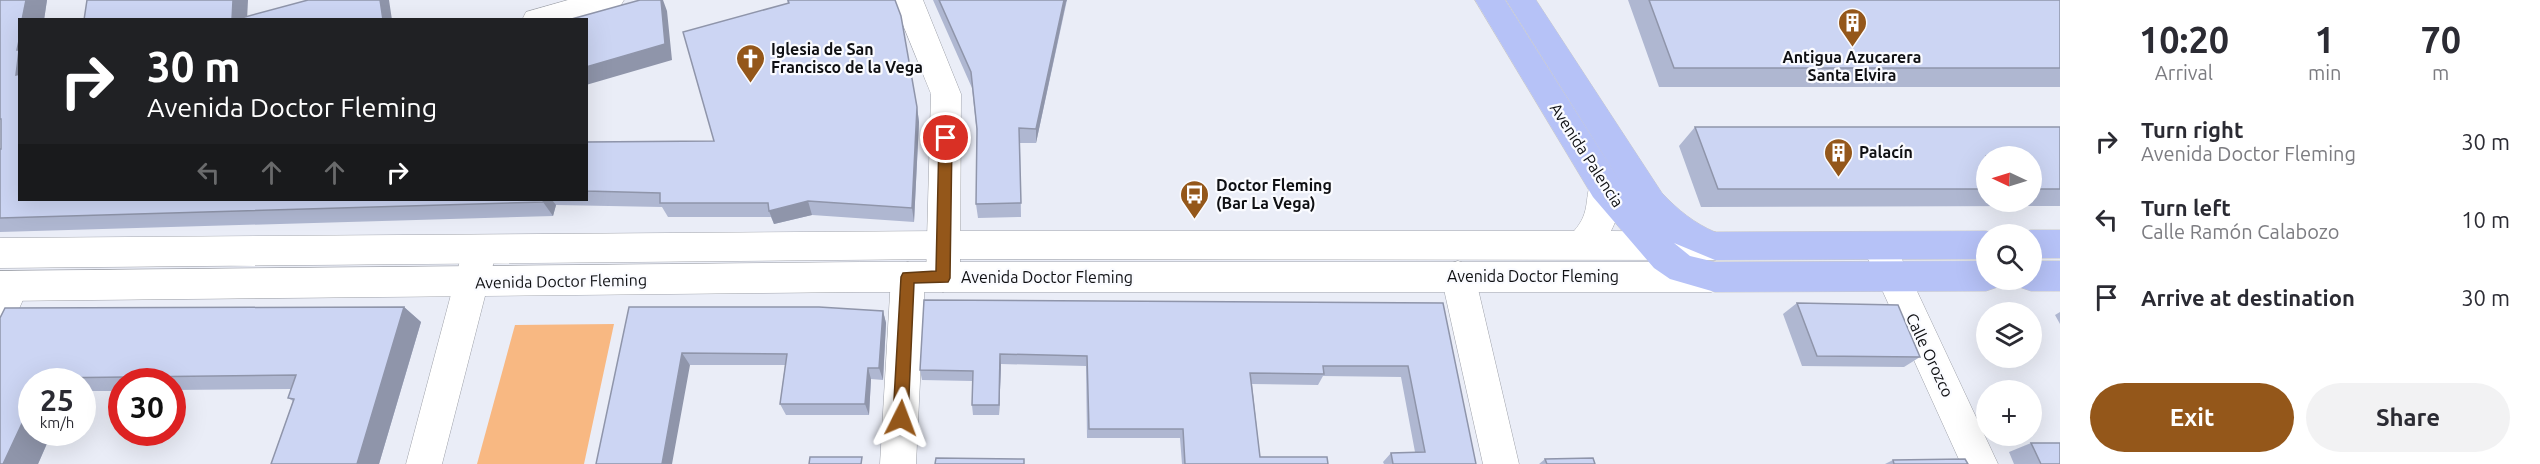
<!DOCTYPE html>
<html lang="en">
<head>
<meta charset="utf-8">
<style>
  :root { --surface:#fff; --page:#f2f2f3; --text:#2b2b33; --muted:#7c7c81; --accent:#94571a }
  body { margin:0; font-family:Ubuntu,sans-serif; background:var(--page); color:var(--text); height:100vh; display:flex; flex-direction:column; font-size:22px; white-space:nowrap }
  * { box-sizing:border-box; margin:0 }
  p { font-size:20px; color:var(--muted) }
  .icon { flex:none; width:33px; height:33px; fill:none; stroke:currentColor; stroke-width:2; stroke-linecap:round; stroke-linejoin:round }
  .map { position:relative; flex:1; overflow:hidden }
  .side { display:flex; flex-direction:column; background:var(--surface); width:480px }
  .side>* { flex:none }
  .banner { position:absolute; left:18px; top:18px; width:570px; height:183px; border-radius:0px; box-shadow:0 6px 24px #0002; background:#202124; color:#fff; overflow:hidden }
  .needle { width:39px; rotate:274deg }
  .fabs { position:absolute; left:1976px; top:146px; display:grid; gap:12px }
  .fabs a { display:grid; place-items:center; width:66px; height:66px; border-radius:50%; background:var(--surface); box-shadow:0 6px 24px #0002; font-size:30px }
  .speed { position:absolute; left:18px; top:368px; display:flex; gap:12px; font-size:30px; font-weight:700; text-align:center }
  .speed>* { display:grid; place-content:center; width:78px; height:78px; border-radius:50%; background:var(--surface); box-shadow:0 6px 24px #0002; line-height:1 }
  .speed small { font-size:15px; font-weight:400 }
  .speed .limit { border:9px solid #d22; background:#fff; color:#111 }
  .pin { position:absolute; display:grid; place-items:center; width:51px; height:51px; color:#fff; margin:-26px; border:3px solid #fff; border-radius:50%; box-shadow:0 2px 6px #0007 }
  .me { position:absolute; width:66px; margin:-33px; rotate:3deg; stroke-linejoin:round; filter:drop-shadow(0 0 4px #0008) }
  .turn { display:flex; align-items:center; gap:21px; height:126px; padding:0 30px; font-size:27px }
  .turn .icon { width:78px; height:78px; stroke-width:2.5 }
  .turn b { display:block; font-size:42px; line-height:51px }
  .lanes { display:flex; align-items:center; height:57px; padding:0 30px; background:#0003; justify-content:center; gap:30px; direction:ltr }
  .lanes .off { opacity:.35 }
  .eta { display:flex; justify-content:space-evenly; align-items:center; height:102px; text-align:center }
  .eta b { font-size:36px; font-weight:600; line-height:42px }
  .cta { display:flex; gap:12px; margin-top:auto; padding:12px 30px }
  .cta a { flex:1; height:69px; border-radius:36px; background:var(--accent); color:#fff; font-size:24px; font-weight:600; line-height:69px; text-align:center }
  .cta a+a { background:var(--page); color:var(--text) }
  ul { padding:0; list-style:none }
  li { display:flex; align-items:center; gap:18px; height:78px; padding:0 30px }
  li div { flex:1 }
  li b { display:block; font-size:22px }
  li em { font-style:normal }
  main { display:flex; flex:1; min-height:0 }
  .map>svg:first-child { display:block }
  .green { fill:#f8b882 }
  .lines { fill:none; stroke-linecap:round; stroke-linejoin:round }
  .minor-casing { stroke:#9ea1a9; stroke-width:1 }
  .secondary-casing { stroke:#9ea1a9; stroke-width:1 }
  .primary-casing { stroke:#cacacb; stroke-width:1 }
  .minor { fill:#fff; fill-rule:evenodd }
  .secondary { fill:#fff; fill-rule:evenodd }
  .primary { fill:#b6c2f7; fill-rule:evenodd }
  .wall { fill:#afb7d1; fill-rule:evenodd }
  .shaded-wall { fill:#8f95aa }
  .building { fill:#ccd5f3; stroke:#8f95aa; stroke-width:1.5 }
  .route { fill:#94571a; stroke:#603911; stroke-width:1.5 }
  .labels { text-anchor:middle; stroke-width:4.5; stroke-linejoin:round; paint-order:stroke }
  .poi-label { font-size:16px; font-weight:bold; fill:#0f1013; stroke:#fafbff; text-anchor:start }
  .street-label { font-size:16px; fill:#0f1013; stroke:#fafbff }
</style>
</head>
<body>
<main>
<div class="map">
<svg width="2060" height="464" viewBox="0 0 2060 464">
  <rect width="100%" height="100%" fill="#eaedf7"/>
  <path class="green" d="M 614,324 L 584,464 L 477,464 L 515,325 Z"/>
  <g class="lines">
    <defs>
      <path id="minor" d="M 568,0 L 624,0 L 619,8 L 579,20 L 522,20 L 526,12 Z
        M 893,0 L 923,0 L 961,94 L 960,277 L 955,288 L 943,292 L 931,288 L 926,277 L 931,94 Z
        M 1881,235 L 1893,240 L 1998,464 L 1961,464 L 1864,250 L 1869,240 Z
        M 479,238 L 491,243 L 496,253 L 442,464 L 406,464 L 462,253 L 467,243 Z
        M 1458,261 L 1470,265 L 1475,276 L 1519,464 L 1483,464 L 1441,276 L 1446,265 Z
        M 908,262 L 920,266 L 925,277 L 916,464 L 880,464 L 891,277 L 896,266 Z
        M 12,271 L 24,275 L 29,286 L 12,325 L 0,330 L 0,275 Z"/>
      <path id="secondary" d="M 1604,173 L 1615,177 C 1625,196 1620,213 1611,231 L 1715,232 L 1727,236 L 1732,246 L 1727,256 L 1715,260 L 944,259 L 0,268 L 0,238 L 944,231 L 1574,231 C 1592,211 1583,197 1593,177 Z
        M 860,262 L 1711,262 L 1723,266 L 1728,277 L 1723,288 L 1711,292 L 860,292 L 0,301 L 0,271 Z"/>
      <path id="primary" d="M 1475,0 L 1505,0 L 1623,186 L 1506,0 L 1536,0 L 1662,193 C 1678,210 1694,223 1715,232 L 1986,231 L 1996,234 L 1986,234 L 1986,259 L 1715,260 L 1674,243 L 1690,256 L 1715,262 L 1986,261 L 1986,279 L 2001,279 L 1998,287 L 1986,291 L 1715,292 L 1670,279 L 1654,268 L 1593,197 Z
        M 2031,230 L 2060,230 L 2060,258 L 2031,258 L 2031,234 L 2019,234 Z
        M 2031,261 L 2060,261 L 2060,291 L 2031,291 L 2019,287 L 2016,279 L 2031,279 Z"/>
    </defs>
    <use href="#minor" class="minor-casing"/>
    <use href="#secondary" class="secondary-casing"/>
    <use href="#primary" class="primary-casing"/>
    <use href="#minor" class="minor"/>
    <use href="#secondary" class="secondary"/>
    <use href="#primary" class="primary"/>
  </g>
  <path class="wall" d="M 0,0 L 47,0 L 44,20 L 20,20 L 20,200 L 586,200 L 586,142 L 714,141 L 788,4 L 787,0 L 895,0 L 917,107 L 919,122 L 914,222 L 812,215 L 774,224 L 771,217 L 668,217 L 662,207 L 556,205 L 553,216 L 0,232 L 0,149 L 1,149 Z
    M 933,0 L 1067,0 L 1036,143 L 1020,143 L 1021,217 L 978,218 L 976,204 L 977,134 L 972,88 Z
    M 1628,0 L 2060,0 L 2060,87 L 1659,87 Z
    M 1695,127 L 2060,127 L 2060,206 L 1701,207 L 1679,146 ZM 1986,156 L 2031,156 L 2031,201 L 1986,201 Z
    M 924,300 L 1443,303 L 1476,464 L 1384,464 L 1383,462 L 1391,453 L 1415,452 L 1401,377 L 1323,376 L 1318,385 L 1252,384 L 1260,457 L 1328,464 L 1182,464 L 1180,438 L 1087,438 L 1086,366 L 1001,364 L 999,415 L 973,415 L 972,405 L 972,381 L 922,380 L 920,370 Z
    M 1797,303 L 1920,357 L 1904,367 L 1802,366 L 1783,314 Z
    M 404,307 L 421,322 L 379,464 L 271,464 L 293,401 L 288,398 L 291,389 L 172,390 L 172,381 L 122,381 L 122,391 L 82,391 L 82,381 L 32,381 L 32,432 L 52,432 L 38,464 L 0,464 L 0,318 Z
    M 629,307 L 883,311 L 886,323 L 883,380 L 871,379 L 869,415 L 786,415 L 780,404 L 785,365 L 690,365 Z
    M 2060,312 L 2060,324 L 2055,315 Z
    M 2031,443 L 2060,464 L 2014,464 L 2009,452 Z
    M 1545,459 L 1595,464 L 1539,464 Z
    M 1893,460 L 1968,464 L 1885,464 Z"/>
  <path class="shaded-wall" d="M 26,0 L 47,0 L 44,20 L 22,20 Z
    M 233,0 L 248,0 L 247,20 L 232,20 Z
    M 380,0 L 389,0 L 392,20 L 383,20 Z
    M 661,0 L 663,0 L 667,11 L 672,60 L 586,85 L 586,67 Z
    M 1064,0 L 1067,0 L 1066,2 L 1036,143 L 1036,129 Z
    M 20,36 L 20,78 L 16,75 L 17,50 Z
    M 917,107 L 919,122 L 914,222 L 912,208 Z
    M 544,200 L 552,200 L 556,205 L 553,216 L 543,202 Z
    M 808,201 L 812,215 L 774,224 L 769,211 Z
    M 404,307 L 421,322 L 379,464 L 357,464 Z
    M 883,311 L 886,323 L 883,380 L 879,368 Z
    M 682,353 L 690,365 L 672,464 L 662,464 Z
    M 1000,354 L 1001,364 L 999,415 L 999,405 Z
    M 868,368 L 871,379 L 869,415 L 865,404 Z
    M 43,378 L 49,381 L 41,381 Z
    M 32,402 L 32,432 L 52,432 L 38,464 L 3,464 Z"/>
  <path class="building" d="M 0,0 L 26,0 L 22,20 L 20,20 L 20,36 L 17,50 L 19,50 L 16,75 L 20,74 L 20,200 L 544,200 L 543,202 L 0,218 L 0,149 L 1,149 L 1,119 L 0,119 Z
    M 87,0 L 233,0 L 232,20 L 84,20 Z
    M 308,0 L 380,0 L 383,20 L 234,20 Z
    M 640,0 L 661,0 L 665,44 L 586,67 L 586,20 L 568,20 Z
    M 788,0 L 895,0 L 901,16 L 917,107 L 912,208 L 808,201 L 769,211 L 768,203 L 660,203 L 660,193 L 586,191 L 586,142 L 714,141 L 683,32 L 789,3 Z
    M 939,0 L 1064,0 L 1036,129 L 1019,128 L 1021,203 L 976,204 L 977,129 L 971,72 Z
    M 1649,0 L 2060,0 L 2060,68 L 1674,68 Z
    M 1695,127 L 2060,127 L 2060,189 L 2031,189 L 2031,156 L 1986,156 L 1986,189 L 1718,189 Z
    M 924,300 L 1443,303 L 1476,464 L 1393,464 L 1391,453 L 1425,452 L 1408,366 L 1323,366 L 1324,374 L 1250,373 L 1260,457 L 1327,457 L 1328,464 L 1185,464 L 1183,429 L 1089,429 L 1087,356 L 1000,354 L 999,405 L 972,405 L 973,371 L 920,370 Z
    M 1797,303 L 1898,305 L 1920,357 L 1817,356 Z
    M 404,307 L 357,464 L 271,464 L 294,399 L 288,398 L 296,375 L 43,378 L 41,381 L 32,381 L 32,402 L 3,464 L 0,464 L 0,318 L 5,308 Z
    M 629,307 L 819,307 L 883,311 L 879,368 L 868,368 L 865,404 L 780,404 L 787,354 L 682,353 L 662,464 L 596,464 Z
    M 2031,443 L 2060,443 L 2060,464 L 2041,464 Z
    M 810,457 L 862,457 L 861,464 L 809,464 Z
    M 936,458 L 1024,459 L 1024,464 L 935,464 Z
    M 1593,458 L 1595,464 L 1547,464 L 1545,459 Z
    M 1965,459 L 1968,464 L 1894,464 L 1893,460 Z"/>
  <path class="route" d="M 946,132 L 952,138 L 950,278 L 948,282 L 914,283 L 908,418 L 906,423 L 901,425 L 895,423 L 893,418 L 901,277 L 903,273 L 936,271 L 939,138 Z"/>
  <defs>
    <symbol id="building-pin" viewBox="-11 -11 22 30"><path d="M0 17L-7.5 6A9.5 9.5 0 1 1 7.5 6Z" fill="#94571a" stroke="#fafbff"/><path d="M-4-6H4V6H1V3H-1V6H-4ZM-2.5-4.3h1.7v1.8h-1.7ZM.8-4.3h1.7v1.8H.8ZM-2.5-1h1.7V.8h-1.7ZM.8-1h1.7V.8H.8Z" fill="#fff"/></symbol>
    <symbol id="church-pin" viewBox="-11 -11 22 30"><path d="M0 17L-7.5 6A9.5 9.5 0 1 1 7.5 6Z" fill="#94571a" stroke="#fafbff"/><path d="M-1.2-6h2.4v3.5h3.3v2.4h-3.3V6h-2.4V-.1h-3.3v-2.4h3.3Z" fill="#fff"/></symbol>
    <symbol id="bus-pin" viewBox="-11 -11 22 30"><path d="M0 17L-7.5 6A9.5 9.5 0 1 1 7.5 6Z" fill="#94571a" stroke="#fafbff"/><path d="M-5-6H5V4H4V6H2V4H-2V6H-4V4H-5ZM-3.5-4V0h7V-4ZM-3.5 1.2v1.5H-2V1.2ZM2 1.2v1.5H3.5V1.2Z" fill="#fff"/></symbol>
  </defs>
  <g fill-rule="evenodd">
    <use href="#building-pin" x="1836" y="6" width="33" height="45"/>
    <use href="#church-pin" x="734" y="42" width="33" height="45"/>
    <use href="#building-pin" x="1822" y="136" width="33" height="45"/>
    <use href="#bus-pin" x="1178" y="178" width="33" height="45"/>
  </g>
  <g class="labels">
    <g class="poi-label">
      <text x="771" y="55">Iglesia de San<tspan x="771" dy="18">Francisco de la Vega</tspan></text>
      <text x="1852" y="63" text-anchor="middle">Antigua Azucarera<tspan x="1852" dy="18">Santa Elvira</tspan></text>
      <text x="1859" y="158">Palacín</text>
      <text x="1216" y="191">Doctor Fleming<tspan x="1216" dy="18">(Bar La Vega)</tspan></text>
    </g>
    <g class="street-label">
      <text transform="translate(1587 155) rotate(57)" y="6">Avenida Palencia</text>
      <text x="1533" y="282">Avenida Doctor Fleming</text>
      <text x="1047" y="283">Avenida Doctor Fleming</text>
      <text transform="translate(561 281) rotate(-1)" y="6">Avenida Doctor Fleming</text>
      <text transform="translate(1930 355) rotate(65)" y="6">Calle Orozco</text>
    </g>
  </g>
</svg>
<div class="fabs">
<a><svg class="needle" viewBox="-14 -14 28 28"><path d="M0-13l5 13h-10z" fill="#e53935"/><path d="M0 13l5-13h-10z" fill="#7c7c81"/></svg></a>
<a><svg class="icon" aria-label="search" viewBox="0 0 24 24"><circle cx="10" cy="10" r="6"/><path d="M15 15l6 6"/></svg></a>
<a><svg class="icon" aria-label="layers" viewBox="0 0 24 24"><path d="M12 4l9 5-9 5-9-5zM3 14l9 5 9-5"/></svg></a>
<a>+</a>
</div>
<div class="speed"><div>25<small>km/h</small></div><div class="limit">30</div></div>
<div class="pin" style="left:946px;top:138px;background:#d93025"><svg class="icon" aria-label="arrive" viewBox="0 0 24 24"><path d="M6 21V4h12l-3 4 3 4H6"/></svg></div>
<svg class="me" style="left:901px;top:418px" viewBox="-20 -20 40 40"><path d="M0-17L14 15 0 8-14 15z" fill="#94571a" stroke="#fff" stroke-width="4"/></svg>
<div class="banner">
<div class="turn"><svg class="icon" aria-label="right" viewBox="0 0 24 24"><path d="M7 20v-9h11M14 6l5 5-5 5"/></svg><div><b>30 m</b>Avenida Doctor Fleming</div></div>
<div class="lanes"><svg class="icon off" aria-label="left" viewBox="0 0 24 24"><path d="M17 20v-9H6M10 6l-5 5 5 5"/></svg><svg class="icon off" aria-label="ahead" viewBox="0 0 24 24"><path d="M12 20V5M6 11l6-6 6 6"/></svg><svg class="icon off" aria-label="ahead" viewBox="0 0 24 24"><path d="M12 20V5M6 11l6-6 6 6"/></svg><svg class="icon" aria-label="right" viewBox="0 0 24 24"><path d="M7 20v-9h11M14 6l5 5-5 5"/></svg></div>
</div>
</div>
<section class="side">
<div class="eta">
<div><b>10:20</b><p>Arrival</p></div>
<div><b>1</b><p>min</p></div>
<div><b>70</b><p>m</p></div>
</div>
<ul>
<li><svg class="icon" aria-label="right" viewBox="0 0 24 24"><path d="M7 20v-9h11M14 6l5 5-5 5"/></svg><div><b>Turn right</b><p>Avenida Doctor Fleming</p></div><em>30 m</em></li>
<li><svg class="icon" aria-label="left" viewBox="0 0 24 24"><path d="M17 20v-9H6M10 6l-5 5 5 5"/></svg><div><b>Turn left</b><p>Calle Ramón Calabozo</p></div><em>10 m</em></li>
<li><svg class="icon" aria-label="arrive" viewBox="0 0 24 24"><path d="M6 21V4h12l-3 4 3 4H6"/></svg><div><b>Arrive at destination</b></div><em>30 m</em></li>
</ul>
<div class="cta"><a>Exit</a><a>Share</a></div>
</section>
</main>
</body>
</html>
